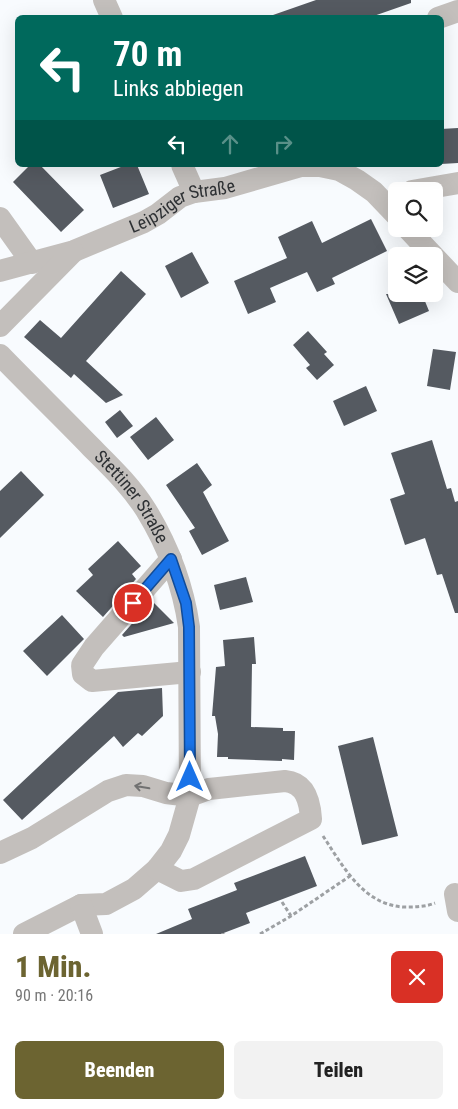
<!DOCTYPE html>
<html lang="de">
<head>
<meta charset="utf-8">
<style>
  :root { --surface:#fff; --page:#f2f2f2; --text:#222; --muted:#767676; --accent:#6c6431 }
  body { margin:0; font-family:"Roboto Condensed",sans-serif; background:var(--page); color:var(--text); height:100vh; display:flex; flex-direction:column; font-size:19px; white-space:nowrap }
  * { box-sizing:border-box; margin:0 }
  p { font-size:16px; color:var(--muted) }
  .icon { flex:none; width:28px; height:28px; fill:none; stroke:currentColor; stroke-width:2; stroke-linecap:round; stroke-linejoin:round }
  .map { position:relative; height:934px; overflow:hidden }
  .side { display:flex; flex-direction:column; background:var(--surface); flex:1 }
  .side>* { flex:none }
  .banner { position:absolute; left:15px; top:15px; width:429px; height:152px; border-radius:8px; box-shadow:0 5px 20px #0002; background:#00695c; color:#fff; overflow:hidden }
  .fabs { position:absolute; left:388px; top:182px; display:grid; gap:10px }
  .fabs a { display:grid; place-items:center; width:55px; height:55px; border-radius:8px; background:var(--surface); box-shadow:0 5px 20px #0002; font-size:25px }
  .pin { position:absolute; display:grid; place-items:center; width:42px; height:42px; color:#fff; margin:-21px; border:2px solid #fff; border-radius:50%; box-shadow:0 1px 5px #0007 }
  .me { position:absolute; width:55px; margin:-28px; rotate:0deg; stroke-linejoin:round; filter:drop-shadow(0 0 4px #0008) }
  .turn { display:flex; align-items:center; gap:18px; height:105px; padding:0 15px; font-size:22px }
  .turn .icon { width:65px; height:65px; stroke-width:2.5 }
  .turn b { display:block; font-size:35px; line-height:42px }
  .lanes { display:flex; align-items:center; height:48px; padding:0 15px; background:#0003; justify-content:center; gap:25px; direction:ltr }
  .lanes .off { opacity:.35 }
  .round { display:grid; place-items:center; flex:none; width:52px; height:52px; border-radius:8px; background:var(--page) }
  .overview { display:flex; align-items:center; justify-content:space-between; height:85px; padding:0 15px }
  h1 { font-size:30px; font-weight:800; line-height:38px; color:var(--accent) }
  .primary-button { display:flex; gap:10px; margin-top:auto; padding:10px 15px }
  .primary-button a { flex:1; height:58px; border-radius:8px; background:var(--accent); color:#fff; font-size:20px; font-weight:800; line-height:58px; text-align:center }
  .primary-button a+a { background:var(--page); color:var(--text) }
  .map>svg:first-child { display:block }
  .building { fill:#555a61 }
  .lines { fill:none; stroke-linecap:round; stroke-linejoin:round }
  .path { stroke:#9da0a3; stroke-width:3; stroke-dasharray:4 2.5; stroke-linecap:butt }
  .minor { stroke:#c3bfbc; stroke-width:22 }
  .oneway { stroke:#717171 }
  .route-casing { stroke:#114b97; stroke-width:12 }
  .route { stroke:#1a73e8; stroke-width:9 }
  .labels { text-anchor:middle; stroke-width:5; stroke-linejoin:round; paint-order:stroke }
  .street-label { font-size:18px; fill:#2e3134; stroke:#fff }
</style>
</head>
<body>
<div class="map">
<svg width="458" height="934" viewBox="0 0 458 934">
  <rect width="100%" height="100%" fill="#f8fbfe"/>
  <path class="building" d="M 316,0 L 411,0 L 411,3 L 368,18 L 273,18 L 273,15 Z
    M 458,128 L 458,163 L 441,164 L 441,129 Z
    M 30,165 L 40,165 L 84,210 L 61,232 L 13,182 Z
    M 126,165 L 137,165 L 149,194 L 113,208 L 100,175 Z
    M 371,219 L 387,251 L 332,278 L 335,284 L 317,292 L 307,272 L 270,288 L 276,302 L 248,314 L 234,281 L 287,258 L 278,237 L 312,221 L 322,243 Z
    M 192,252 L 209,283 L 181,298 L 165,266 Z
    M 121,271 L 146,294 L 86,361 L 123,395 L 106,403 L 74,374 L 71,378 L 24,337 L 40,320 L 61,338 Z
    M 386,294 L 422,294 L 429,311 L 399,324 Z
    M 308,331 L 327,352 L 324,354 L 334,365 L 317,380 L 306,368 L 310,365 L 293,345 Z
    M 433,349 L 456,352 L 450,390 L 427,386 Z
    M 366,386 L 377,411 L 344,426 L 333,401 Z
    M 120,410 L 133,426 L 117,438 L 105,422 Z
    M 156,417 L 174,440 L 148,460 L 130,437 Z
    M 432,440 L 447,489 L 451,488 L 455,502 L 458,501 L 458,613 L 455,613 L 442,574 L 437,575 L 425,538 L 405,545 L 390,499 L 405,494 L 391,453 Z
    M 197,463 L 212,485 L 203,492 L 229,541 L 202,555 L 189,531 L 195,528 L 166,485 Z
    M 21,471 L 44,495 L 0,538 L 0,491 Z
    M 118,541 L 141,566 L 132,574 L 136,579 L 121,596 L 117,598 L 118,600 L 103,617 L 76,591 L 93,575 L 88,569 Z
    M 246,577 L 253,602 L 220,610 L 214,585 Z
    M 152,601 L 174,623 L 124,637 L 122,635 Z
    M 62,615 L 84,639 L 47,676 L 23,651 Z
    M 254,637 L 256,664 L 252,664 L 251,727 L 283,728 L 283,731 L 295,731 L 294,760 L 282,759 L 282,761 L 228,759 L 228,757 L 217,757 L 218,734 L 215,716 L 212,716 L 216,667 L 225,666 L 223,640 Z
    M 162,688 L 163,716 L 142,736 L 138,733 L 123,747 L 114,736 L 22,820 L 3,800 L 118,692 Z
    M 373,737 L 398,836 L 362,845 L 338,746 Z
    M 305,856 L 317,886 L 246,913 L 250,923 L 221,934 L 156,934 L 192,919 L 188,909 L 237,890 L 234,883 Z"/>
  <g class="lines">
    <path class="path" d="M 323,836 C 343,866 363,905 404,907 C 415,907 425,907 435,903
      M 282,902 L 291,916
      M 223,933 L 223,934
      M 260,934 L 291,916 L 350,876"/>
    <g class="minor">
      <path d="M 104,0 L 112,18"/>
      <path d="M 438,18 L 458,11"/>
      <path d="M 182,165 L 194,192"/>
      <path d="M 412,191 L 458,183"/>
      <path d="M 0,218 L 32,263"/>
      <path d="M 408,229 L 458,282"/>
      <path id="s1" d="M 0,271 L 74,251 L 144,222 L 158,214 L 180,197 L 194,192 L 225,188 L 301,166 L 320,166 L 339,170 L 357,180 L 374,192 L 396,215"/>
      <path d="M 0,326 L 73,252"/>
      <path id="s2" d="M 0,355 C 30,386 61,416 91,447 C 111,467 131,486 146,510 C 168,546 183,585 189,627 L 190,796 L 179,835 L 171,851 L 157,869 L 134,889 L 106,904 L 81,905 L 24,934"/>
      <path d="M 171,559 L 94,647 L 82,665 L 83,674 L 92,681 L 190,672"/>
      <path d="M 0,853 L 32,838 L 108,791 L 126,785 L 143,786 L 166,793 L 190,796 L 209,789 L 285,781 C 306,783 310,802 311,819 L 194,879 L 181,881 L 157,869"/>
      <path d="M 455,894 L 458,911"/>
      <path d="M 81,905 L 92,934"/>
    </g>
  </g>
  <defs><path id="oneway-shaft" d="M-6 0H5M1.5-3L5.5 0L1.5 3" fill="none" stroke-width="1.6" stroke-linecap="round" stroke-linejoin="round" transform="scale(1.25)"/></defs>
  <use class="oneway" href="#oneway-shaft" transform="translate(142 787) rotate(-170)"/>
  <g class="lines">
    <defs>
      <path id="route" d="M 133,603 L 171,559 L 186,603 L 189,627 L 190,777"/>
    </defs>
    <use href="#route" class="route-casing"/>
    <use href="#route" class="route"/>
  </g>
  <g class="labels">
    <g class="street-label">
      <text dy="6" stroke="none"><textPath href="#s1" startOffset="195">Leipziger Straße</textPath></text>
      <text dy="6" stroke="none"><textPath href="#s2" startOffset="194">Stettiner Straße</textPath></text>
    </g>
  </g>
</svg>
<div class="fabs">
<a><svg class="icon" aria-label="search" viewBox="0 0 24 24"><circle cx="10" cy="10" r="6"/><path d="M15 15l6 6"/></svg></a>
<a><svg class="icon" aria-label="layers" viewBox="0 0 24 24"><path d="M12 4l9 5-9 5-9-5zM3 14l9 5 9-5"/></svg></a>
</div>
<div class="pin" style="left:133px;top:603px;background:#d93025"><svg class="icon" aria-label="arrive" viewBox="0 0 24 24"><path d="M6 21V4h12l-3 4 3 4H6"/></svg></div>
<svg class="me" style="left:190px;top:777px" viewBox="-20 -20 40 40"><path d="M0-17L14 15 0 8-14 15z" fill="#1a73e8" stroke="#fff" stroke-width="4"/></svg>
<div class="banner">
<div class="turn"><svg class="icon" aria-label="left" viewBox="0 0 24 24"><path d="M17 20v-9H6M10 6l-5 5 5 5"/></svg><div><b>70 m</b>Links abbiegen</div></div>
<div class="lanes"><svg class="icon" aria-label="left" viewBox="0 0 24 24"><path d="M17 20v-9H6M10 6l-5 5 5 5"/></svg><svg class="icon off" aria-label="ahead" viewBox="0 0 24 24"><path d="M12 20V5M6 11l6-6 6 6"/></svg><svg class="icon off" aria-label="right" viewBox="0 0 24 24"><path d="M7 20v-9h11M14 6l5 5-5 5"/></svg></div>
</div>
</div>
<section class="side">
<div class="overview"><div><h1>1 Min.</h1><p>90 m · 20:16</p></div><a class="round" style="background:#d93025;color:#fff"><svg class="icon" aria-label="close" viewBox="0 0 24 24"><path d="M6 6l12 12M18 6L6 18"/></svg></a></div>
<div class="primary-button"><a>Beenden</a><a>Teilen</a></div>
</section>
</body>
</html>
